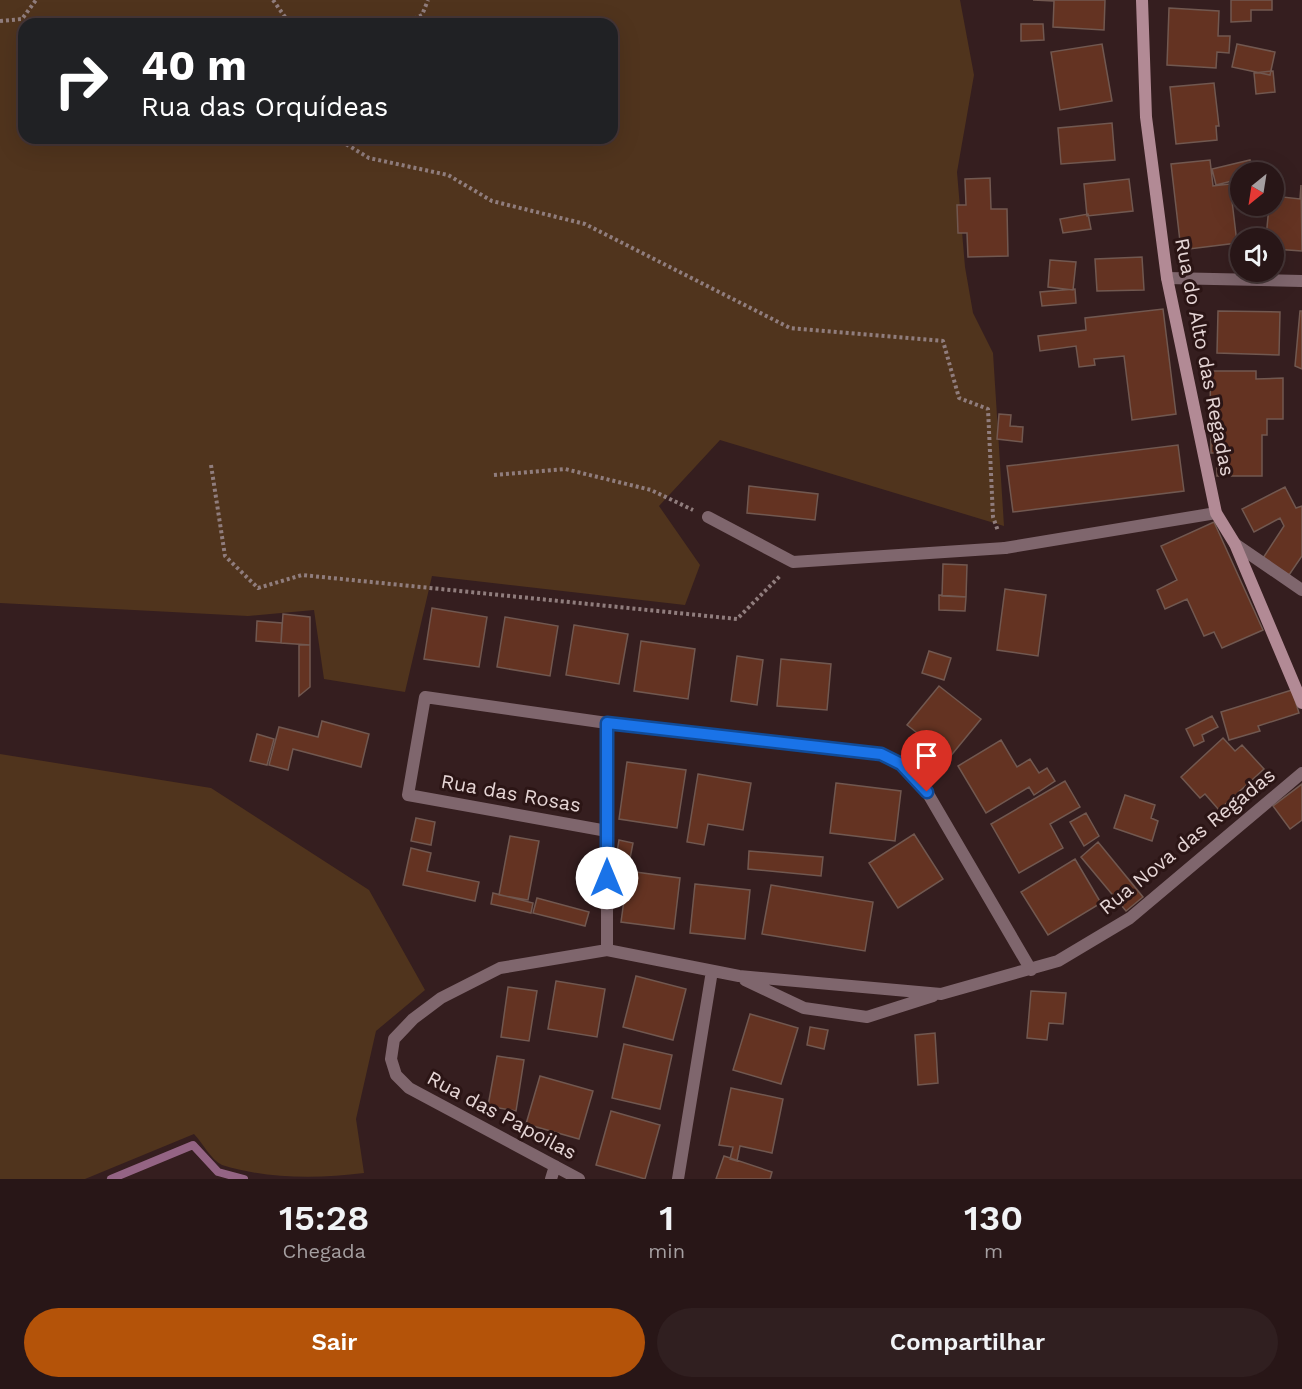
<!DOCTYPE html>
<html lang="pt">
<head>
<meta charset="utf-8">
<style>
  :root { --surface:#281617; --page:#301f20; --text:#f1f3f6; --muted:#a59fa1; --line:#443536; --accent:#b45309 }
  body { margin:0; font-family:"Work Sans",sans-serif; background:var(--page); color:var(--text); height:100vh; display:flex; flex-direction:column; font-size:22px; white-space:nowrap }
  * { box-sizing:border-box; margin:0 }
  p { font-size:20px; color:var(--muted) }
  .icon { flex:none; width:33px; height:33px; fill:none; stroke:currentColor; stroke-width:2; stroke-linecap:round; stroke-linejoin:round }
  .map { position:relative; height:1179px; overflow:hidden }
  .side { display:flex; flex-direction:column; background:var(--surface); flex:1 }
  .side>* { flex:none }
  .top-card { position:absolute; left:18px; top:18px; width:600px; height:126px; border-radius:18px; box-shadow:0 6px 24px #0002,0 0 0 2px var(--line); background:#202124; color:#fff; overflow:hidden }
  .needle { width:39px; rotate:210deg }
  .controls { position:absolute; left:1230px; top:162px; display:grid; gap:12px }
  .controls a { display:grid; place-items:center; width:54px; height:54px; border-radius:50%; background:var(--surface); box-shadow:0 6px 24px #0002,0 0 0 2px var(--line); font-size:30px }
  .pin { position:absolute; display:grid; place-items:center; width:51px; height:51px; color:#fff; margin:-62px -26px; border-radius:50% 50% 50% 0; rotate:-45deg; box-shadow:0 0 6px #0007 }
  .pin .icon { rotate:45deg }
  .me { position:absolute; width:66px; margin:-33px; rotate:0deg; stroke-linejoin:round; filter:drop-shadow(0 0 4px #0008) }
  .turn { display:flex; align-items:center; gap:21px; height:126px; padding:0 24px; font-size:27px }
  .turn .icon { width:78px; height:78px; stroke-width:2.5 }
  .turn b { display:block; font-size:42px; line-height:51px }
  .eta { display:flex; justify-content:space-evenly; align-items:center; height:102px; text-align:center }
  .eta b { font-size:36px; font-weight:600; line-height:42px }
  .primary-button { display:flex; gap:12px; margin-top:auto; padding:12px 24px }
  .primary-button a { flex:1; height:69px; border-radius:36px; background:var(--accent); color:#fff; font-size:24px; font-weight:600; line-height:69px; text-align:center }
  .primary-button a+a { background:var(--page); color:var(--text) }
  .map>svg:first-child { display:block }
  .green { fill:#50341d; fill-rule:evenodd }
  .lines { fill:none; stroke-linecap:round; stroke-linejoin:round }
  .stream { stroke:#946484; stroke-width:8 }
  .building { fill:#643322; stroke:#715850; stroke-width:1.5 }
  .path { stroke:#907d7d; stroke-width:4; stroke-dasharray:3 3; stroke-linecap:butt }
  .lane { stroke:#7f666d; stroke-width:12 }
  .street { stroke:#7f666d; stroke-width:12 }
  .secondary { stroke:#b28a95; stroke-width:12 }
  .route-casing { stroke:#114b97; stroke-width:15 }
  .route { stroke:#1a73e8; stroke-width:10 }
  .labels { text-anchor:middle; stroke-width:6; stroke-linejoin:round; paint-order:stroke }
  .street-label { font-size:20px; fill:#e6d6d6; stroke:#2b1515 }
</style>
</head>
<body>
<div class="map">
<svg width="1302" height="1179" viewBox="0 0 1302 1179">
  <rect width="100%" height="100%" fill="#351e1f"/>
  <path class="green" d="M 0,0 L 960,0 L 974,75 L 957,172 L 965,267 L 973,313 L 993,353 L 1004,526 L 720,440 L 659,506 L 700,565 L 685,605 L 432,576 L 405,692 L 324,679 L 314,610 L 248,616 L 0,603 ZM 24,24 L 612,24 L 612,138 L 24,138 Z
    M 0,754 L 211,788 L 369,890 L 425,990 L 376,1031 L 356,1119 L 364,1173 C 317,1179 267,1179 222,1165 C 211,1160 202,1142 194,1134 L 85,1179 L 0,1179 Z"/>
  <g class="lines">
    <path class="stream" d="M 111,1179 L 193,1145 L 218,1172 L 244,1179"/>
  </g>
  <path class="building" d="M 1033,0 L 1105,0 L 1104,30 L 1053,27 L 1054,1 Z
    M 1231,0 L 1272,0 L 1272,10 L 1251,10 L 1251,21 L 1231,22 Z
    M 1169,8 L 1219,11 L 1218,36 L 1230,36 L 1229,53 L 1217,52 L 1216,68 L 1167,65 Z
    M 1021,24 L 1043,24 L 1044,40 L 1021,41 Z
    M 1102,44 L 1112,101 L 1060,110 L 1051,52 Z
    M 1237,44 L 1275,52 L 1270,75 L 1232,67 Z
    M 1273,71 L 1275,92 L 1256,94 L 1254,73 Z
    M 1214,83 L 1219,126 L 1216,126 L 1217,140 L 1176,144 L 1170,87 Z
    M 1112,123 L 1115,160 L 1061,164 L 1058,128 Z
    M 1210,160 L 1213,186 L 1230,184 L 1237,243 L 1181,250 L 1171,164 Z
    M 1250,160 L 1253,172 L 1240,172 L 1240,179 L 1216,185 L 1212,169 Z
    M 990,178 L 991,209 L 1007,209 L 1008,256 L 968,257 L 967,233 L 958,233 L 957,205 L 966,205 L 965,179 Z
    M 1129,179 L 1133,211 L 1087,216 L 1084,184 Z
    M 1301,185 L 1302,251 L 1274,249 L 1274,238 L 1266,238 L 1269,206 L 1274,206 L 1274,196 L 1300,199 Z
    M 1088,214 L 1091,229 L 1063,233 L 1060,219 Z
    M 1142,257 L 1144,290 L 1097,291 L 1095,259 Z
    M 1050,260 L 1076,262 L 1073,290 L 1048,287 Z
    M 1075,289 L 1076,303 L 1042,306 L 1040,292 Z
    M 1163,309 L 1176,414 L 1132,420 L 1124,356 L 1094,359 L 1095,365 L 1079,367 L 1076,346 L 1040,351 L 1038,336 L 1086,330 L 1085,318 Z
    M 1218,311 L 1280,312 L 1279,355 L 1217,353 Z
    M 1300,311 L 1302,311 L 1302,369 L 1295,366 Z
    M 1210,371 L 1256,371 L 1256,379 L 1283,378 L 1283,419 L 1267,419 L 1267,435 L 1262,435 L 1262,476 L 1217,476 L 1217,453 L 1211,453 Z
    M 999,414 L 1011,415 L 1010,426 L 1023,427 L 1022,442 L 997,439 Z
    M 1178,445 L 1184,491 L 1013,512 L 1007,466 Z
    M 749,486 L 818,494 L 815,520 L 747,513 Z
    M 1285,487 L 1296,508 L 1302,506 L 1302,556 L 1289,575 L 1263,558 L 1284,526 L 1280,518 L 1254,532 L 1242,509 Z
    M 1214,522 L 1263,630 L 1222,648 L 1214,632 L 1204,636 L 1187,599 L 1165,609 L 1157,590 L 1177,580 L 1161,546 Z
    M 943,564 L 967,565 L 966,597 L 942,596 Z
    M 1005,589 L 1046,595 L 1038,656 L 997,650 Z
    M 939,595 L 966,597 L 965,611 L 939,610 Z
    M 432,608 L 487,617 L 479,667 L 424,659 Z
    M 283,614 L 310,617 L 310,645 L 281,643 Z
    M 505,617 L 558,626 L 550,676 L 497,667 Z
    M 257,621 L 282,623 L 281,643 L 256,641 Z
    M 574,625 L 628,634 L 619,684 L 566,675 Z
    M 641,641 L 695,649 L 688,699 L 634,691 Z
    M 299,645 L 310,645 L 310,687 L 299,696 Z
    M 929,651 L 951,658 L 944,680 L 922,673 Z
    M 737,656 L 763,660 L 757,705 L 731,701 Z
    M 781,659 L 831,664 L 827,710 L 777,706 Z
    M 939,686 L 981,719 L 949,758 L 907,725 Z
    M 1292,690 L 1299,713 L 1258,726 L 1260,731 L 1229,740 L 1221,712 Z
    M 1212,716 L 1218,727 L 1202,735 L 1204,741 L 1194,746 L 1186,729 Z
    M 322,721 L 369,734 L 361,767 L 293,749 L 288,770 L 269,765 L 279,727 L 318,737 Z
    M 257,734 L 274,739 L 267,765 L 250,761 Z
    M 1223,738 L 1235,751 L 1242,745 L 1264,769 L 1219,810 L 1205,794 L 1200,798 L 1181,777 Z
    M 1001,740 L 1017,767 L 1030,759 L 1039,773 L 1047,768 L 1055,781 L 1034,795 L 1029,787 L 986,813 L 958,766 Z
    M 627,762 L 686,770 L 677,828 L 619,819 Z
    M 698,774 L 751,783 L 743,830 L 708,824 L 704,845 L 687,842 Z
    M 1065,781 L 1080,807 L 1050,824 L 1063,848 L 1019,873 L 991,824 Z
    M 836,783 L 901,791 L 895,841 L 830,833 Z
    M 1302,784 L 1302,820 L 1290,829 L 1273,806 Z
    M 1125,795 L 1155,805 L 1151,818 L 1158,821 L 1152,841 L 1114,828 Z
    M 1086,813 L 1099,836 L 1084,846 L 1070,822 Z
    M 416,818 L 435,822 L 431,845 L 411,841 Z
    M 914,834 L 943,879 L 898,908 L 869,863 Z
    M 510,836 L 539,841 L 528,900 L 499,895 Z
    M 619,840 L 633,843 L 627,874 L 614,871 Z
    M 1098,842 L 1143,897 L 1126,911 L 1081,857 Z
    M 411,848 L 431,853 L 427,871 L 479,882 L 475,901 L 403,885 Z
    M 749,851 L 823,857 L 821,876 L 748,869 Z
    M 1075,859 L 1101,903 L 1048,935 L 1021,892 Z
    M 628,871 L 680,878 L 674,929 L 621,922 Z
    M 695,884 L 750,890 L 745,939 L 690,933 Z
    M 771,885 L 873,902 L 865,951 L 762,934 Z
    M 493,893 L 533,903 L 531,913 L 491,904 Z
    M 537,898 L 589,912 L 585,926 L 533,913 Z
    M 636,976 L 686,989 L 673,1040 L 623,1027 Z
    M 556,981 L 605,989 L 597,1037 L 548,1029 Z
    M 508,987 L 537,991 L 529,1041 L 501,1037 Z
    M 1031,991 L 1066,993 L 1063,1024 L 1049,1023 L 1047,1040 L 1027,1038 Z
    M 750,1014 L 798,1028 L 781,1084 L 733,1070 Z
    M 810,1027 L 828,1030 L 824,1049 L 807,1045 Z
    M 935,1033 L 938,1083 L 918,1085 L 915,1035 Z
    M 624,1044 L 672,1055 L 660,1109 L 612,1098 Z
    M 497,1056 L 524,1060 L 516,1111 L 488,1106 Z
    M 540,1076 L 593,1091 L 579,1139 L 526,1124 Z
    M 731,1088 L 783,1099 L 772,1153 L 740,1146 L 737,1161 L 730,1159 L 733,1147 L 719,1145 Z
    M 611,1111 L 660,1125 L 645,1179 L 596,1165 Z
    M 724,1156 L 772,1172 L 770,1179 L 716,1179 Z"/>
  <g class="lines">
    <path class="path" d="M 273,0 L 290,24
      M 0,21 L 22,19 L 36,0
      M 403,24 L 422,15 L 428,0
      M 336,138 L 369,158 L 448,175 L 492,201 L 585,224 L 790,328 L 943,341 L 959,398 L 988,409 L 993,517 L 998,531
      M 211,465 L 225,556 L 258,588 L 302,575 L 737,619 L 780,576
      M 494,475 L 565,469 L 651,490 L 693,510"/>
    <path class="lane" d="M 708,517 L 793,562 L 1005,548"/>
    <path class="street" d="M 1167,278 L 1302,281
      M 1235,544 L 1302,590
      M 1005,548 L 1216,513
      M 607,831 L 408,795 L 425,697 L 607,723 L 881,754 L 901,764 L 927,792 L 1031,970
      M 607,950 L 607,723
      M 745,980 L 804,1008 L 867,1017 L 933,996
      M 551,1179 L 555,1166
      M 579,1179 L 409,1088 L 396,1075 L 391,1059 L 394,1039 L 413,1019 L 441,998 L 500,968 L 607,950 L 739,976 L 941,994 L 1058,961 L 1130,918 L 1302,773
      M 678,1179 L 712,971"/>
    <path class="secondary" d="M 1142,0 L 1146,117 L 1167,278 L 1216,513 L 1235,544 L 1302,703"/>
  </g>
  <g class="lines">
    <defs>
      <path id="route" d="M 607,878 L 607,723 L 881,754 L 901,764 L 927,792"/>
    </defs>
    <use href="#route" class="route-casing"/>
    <use href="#route" class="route"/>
  </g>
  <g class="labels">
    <g class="street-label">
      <text transform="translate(1205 357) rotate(79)" y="7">Rua do Alto das Regadas</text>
      <text transform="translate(511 793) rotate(10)" y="7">Rua das Rosas</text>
      <text transform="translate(1187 841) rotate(-39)" y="7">Rua Nova das Regadas</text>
      <text transform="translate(502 1115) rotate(28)" y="7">Rua das Papoilas</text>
    </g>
  </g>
</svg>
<div class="controls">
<a><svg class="needle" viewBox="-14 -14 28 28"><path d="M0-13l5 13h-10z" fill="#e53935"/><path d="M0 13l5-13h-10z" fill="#a59fa1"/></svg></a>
<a><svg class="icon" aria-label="sound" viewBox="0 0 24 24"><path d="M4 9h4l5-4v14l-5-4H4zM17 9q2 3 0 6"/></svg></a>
</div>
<div class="pin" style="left:927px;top:792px;background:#d93025"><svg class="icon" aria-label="arrive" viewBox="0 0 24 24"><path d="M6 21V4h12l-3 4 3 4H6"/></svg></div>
<svg class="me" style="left:607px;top:878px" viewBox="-20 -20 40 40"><circle r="19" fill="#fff"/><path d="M0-13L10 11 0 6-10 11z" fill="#1a73e8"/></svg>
<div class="top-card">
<div class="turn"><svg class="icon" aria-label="right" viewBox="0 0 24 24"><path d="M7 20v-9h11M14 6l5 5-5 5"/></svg><div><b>40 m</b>Rua das Orquídeas</div></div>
</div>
</div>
<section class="side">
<div class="eta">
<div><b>15:28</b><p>Chegada</p></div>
<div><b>1</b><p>min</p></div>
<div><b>130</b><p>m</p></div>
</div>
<div class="primary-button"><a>Sair</a><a>Compartilhar</a></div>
</section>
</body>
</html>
